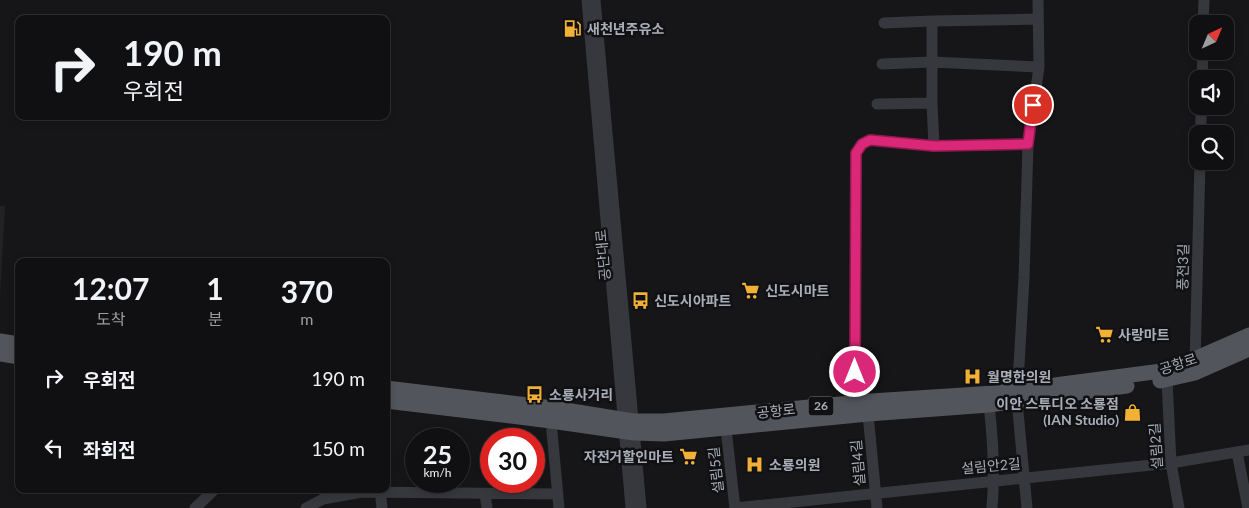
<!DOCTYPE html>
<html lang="ko">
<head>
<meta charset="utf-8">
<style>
  :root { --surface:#101012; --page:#19191b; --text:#f1f3f6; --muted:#9c9d9f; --line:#303032 }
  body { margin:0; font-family:Lato,"Noto Sans KR",sans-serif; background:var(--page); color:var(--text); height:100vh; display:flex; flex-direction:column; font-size:19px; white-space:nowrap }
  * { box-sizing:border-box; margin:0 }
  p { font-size:16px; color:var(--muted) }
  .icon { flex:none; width:28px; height:28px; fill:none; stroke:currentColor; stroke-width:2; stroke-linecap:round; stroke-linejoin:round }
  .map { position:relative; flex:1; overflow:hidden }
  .drawer { position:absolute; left:15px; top:258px; width:375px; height:235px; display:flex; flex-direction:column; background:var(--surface); border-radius:10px; box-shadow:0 2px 8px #0003,0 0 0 1px var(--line) }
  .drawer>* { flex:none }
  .hud { position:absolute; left:15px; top:15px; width:375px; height:105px; border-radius:10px; box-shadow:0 2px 8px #0003,0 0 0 1px var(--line); background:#101012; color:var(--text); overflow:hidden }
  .needle { width:32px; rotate:44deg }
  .tools { position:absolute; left:1189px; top:15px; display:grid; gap:10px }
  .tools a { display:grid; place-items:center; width:45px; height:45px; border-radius:10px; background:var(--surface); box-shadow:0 2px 8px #0003,0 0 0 1px var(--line); font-size:25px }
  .speed { position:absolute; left:405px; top:428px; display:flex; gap:10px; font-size:25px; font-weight:700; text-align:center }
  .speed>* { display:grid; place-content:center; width:65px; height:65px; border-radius:50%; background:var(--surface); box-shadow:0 2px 8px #0003,0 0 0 1px var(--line); line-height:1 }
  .speed small { font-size:12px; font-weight:400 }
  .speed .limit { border:8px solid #d22; background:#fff; color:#111 }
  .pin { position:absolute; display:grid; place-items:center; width:42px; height:42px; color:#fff; margin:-21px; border:2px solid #fff; border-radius:50%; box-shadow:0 1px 5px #0007 }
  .me { position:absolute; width:55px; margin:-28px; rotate:0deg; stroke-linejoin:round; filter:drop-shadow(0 0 4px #0008) }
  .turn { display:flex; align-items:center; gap:18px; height:105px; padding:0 25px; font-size:22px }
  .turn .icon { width:65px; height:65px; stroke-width:2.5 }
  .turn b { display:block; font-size:35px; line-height:42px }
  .eta { display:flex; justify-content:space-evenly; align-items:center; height:85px; text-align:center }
  .eta b { font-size:30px; font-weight:700; line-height:35px }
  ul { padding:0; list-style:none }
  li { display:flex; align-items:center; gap:15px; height:70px; padding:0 25px }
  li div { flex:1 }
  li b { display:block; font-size:19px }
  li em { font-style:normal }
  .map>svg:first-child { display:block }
  .built { fill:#222225 }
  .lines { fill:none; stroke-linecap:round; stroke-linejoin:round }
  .minor { stroke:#37383d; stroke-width:11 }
  .major { stroke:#53555c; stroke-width:15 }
  .route-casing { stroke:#8e194d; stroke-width:12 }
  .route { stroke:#db2777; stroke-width:9 }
  .labels { text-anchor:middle; stroke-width:5; stroke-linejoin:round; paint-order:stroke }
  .shield { fill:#111113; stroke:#7b7e86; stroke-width:1 }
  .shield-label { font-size:12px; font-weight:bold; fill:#a8adb8 }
  .poi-label { font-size:14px; font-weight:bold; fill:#a8adb8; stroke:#111113; text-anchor:start }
  .street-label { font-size:14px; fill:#a8adb8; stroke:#111113 }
</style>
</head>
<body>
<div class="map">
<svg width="1249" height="508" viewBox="0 0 1249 508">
  <rect width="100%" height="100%" fill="#161618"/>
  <path class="built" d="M 0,206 L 5,206 L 0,297 Z"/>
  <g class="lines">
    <path class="minor" d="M 587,0 L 631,508
      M 595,0 L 641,508
      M 932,21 L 1038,19
      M 884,23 L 932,21 L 932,103
      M 1203,24 L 1204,0
      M 882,64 L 932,62 L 1039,67
      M 1202,79 L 1203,51
      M 877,104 L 932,103 L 934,146
      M 1201,134 L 1201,106
      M 1195,364 L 1200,161
      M 1167,380 L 1171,463 L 1179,508
      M 855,403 L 856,153 L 862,144 L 870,140 L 934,146 L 1028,144
      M 989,405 C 993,439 995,474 992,508
      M 868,414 L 877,508
      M 551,421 L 559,508
      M 726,429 L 735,508
      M 1237,452 L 1248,508
      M 380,489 L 382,508
      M 485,494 L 487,508
      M 195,508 L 215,489
      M 306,508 L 323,499 L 362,492 L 558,494
      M 735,508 L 1171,463 L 1249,450
      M 1027,508 L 1017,401 L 1024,278 L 1028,144 L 1039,67 L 1038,0"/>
    <path class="major" d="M 0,341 L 19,344
      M 0,354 L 19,357
      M 1160,381 L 1195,373 L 1249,349
      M 386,388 L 553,408 L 633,421 L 664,421 L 871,401 L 994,393 L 1169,370 L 1249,335
      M 386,401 L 551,421 L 634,433 L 664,434 L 868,414 L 989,405 L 1127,386"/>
  </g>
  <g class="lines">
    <defs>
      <path id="route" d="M 855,372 L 856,153 L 862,144 L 870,140 L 934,146 L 1028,144 L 1033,105"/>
    </defs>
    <use href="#route" class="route-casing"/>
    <use href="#route" class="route"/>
  </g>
  <defs>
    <symbol id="fuel-bare" viewBox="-9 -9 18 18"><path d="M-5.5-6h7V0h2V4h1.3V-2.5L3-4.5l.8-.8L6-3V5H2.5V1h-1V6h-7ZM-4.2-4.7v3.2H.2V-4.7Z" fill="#f2b134" stroke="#111113" stroke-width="2.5" paint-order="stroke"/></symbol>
    <symbol id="supermarket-bare" viewBox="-9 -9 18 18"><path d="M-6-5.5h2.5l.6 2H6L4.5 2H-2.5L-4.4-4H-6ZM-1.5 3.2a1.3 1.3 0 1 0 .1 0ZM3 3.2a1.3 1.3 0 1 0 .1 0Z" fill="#f2b134" stroke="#111113" stroke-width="2.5" paint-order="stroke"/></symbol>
    <symbol id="bus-bare" viewBox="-9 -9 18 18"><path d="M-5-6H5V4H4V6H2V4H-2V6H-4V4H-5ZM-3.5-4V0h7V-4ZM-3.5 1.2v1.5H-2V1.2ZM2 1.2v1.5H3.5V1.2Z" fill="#f2b134" stroke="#111113" stroke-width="2.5" paint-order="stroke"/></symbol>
    <symbol id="hospital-bare" viewBox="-9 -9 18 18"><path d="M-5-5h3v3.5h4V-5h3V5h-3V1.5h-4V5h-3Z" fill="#f2b134" stroke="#111113" stroke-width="2.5" paint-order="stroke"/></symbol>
    <symbol id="shop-bare" viewBox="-9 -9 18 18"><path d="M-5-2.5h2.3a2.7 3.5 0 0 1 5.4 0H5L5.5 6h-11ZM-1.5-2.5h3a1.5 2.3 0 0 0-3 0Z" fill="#f2b134" stroke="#111113" stroke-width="2.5" paint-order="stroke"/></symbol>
  </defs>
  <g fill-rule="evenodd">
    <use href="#fuel-bare" x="560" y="16" width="25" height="25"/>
    <use href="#supermarket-bare" x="738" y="278" width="25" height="25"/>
    <use href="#bus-bare" x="628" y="288" width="25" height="25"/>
    <use href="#supermarket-bare" x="1092" y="322" width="25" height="25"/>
    <use href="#hospital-bare" x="960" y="364" width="25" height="25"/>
    <use href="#bus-bare" x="522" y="382" width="25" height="25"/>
    <use href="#shop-bare" x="1120" y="400" width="25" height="25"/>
    <use href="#supermarket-bare" x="676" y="444" width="25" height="25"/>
    <use href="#hospital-bare" x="742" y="452" width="25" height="25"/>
  </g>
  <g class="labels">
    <rect class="shield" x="808.5" y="396.5" width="25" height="19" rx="4"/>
    <g class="shield-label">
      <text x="821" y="410">26</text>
    </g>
    <g class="poi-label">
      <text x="587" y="34">새천년주유소</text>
      <text x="765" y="296">신도시마트</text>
      <text x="654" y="306">신도시아파트</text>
      <text x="1118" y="340">사랑마트</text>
      <text x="987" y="382">월명한의원</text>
      <text x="549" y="400">소룡사거리</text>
      <text x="1119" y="409" text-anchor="end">이안 스튜디오 소룡점<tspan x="1119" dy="16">(IAN Studio)</tspan></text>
      <text x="674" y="462" text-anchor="end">자전거할인마트</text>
      <text x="769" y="470">소룡의원</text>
    </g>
    <g class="street-label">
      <text transform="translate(603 255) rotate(-95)" y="5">공단대로</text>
      <text transform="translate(1183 267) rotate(-89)" y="5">풍전3길</text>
      <text transform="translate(1178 364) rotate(-18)" y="5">공항로</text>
      <text transform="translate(776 411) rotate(-6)" y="5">공항로</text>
      <text transform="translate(1156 446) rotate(-94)" y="5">설림2길</text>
      <text transform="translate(858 463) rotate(-95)" y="5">설림4길</text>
      <text transform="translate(991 466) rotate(-5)" y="5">설림안2길</text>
      <text transform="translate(716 470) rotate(-96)" y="5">설림5길</text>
    </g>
  </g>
</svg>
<div class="tools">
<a><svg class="needle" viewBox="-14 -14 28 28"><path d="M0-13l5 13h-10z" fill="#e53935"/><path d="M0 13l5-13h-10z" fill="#9c9d9f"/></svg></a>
<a><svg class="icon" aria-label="sound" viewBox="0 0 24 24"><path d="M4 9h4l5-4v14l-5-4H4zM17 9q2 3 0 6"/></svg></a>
<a><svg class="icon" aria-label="search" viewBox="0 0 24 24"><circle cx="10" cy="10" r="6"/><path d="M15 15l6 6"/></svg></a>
</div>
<div class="speed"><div>25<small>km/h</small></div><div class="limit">30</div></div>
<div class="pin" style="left:1033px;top:105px;background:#d93025"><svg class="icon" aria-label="arrive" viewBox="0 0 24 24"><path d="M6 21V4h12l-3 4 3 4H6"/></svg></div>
<svg class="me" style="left:855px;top:372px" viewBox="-20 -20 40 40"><circle r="17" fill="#db2777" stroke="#fff" stroke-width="3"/><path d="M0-11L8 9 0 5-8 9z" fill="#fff"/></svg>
<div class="hud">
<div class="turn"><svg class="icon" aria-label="right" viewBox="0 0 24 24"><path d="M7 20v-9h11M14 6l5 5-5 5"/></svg><div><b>190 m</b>우회전</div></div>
</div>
<section class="drawer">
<div class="eta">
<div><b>12:07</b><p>도착</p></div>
<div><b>1</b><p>분</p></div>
<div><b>370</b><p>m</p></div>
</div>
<ul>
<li><svg class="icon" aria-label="right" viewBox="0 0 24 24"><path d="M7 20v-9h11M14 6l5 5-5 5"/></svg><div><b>우회전</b></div><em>190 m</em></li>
<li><svg class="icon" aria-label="left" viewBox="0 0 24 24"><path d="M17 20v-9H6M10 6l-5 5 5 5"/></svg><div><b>좌회전</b></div><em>150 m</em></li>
</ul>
</section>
</div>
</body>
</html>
